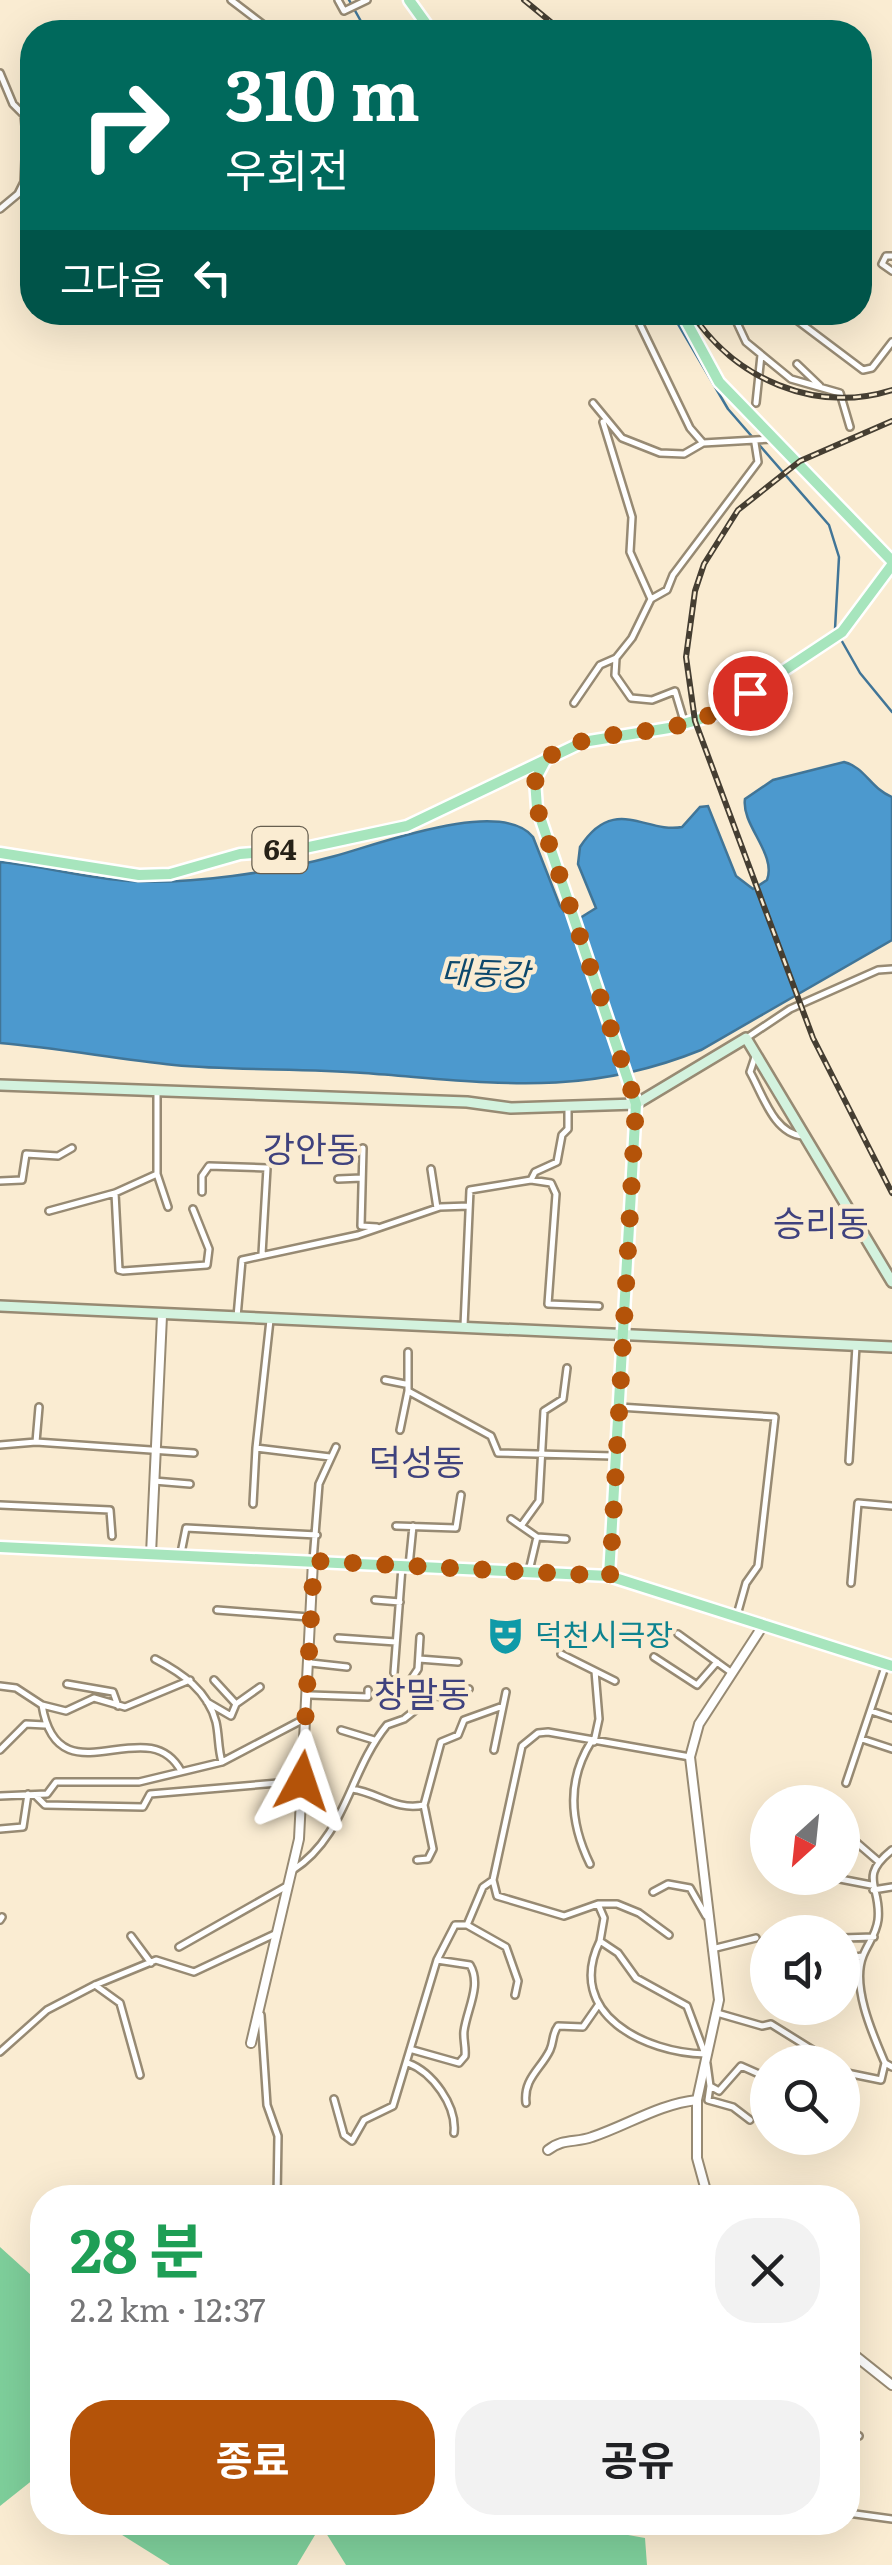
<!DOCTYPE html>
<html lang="ko">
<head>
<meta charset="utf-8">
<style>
  :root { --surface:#fff; --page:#f2f2f2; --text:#202124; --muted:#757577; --accent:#b45309 }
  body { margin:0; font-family:Literata,"Noto Sans KR",serif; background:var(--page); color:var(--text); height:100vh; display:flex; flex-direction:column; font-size:38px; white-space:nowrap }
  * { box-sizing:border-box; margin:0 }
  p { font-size:32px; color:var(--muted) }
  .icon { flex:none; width:55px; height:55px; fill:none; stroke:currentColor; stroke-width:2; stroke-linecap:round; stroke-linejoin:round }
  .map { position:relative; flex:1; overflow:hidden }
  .sheet { position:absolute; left:30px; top:2185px; width:830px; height:350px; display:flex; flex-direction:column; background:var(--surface); border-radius:40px; box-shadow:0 10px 40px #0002 }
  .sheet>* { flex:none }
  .top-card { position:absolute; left:20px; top:20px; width:852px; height:305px; border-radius:40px; box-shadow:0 10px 40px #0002; background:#00695c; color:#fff; overflow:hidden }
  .needle { width:65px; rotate:207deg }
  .tools { position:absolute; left:750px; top:1785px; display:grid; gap:20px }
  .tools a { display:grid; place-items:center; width:110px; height:110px; border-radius:50%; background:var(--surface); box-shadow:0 10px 40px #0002; font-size:50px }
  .pin { position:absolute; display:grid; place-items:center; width:85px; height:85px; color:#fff; margin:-42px; border:5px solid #fff; border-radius:50%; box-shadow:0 2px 10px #0007 }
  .me { position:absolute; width:110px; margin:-55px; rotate:5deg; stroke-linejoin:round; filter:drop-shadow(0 0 8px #0008) }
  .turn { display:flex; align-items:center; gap:35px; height:210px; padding:0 40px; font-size:45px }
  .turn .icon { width:130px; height:130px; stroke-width:2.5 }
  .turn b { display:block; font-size:70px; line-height:85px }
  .then { display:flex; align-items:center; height:95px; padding:0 40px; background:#0003; gap:20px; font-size:38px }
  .round { display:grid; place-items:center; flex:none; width:105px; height:105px; border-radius:40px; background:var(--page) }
  .overview { display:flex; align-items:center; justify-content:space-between; height:170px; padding:0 40px }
  h1 { font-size:60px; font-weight:700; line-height:75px; color:#1e9e55 }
  .primary-button { display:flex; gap:20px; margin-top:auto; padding:20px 40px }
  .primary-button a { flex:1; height:115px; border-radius:40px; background:var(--accent); color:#fff; font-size:40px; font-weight:700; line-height:115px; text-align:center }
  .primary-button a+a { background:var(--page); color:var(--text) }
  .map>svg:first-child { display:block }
  .forest { fill:#7ecf9b }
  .water { fill:#4c99ce; stroke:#417597; stroke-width:2.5 }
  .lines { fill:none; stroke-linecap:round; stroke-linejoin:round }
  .stream { stroke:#417597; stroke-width:2.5 }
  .minor-casing { stroke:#978a73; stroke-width:10 }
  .tertiary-casing { stroke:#978a73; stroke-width:12 }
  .secondary-casing { stroke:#978a73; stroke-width:14 }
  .primary-casing { stroke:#fff; stroke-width:15 }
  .minor { stroke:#fff; stroke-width:5 }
  .tertiary { stroke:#fff; stroke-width:8 }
  .secondary { stroke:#d3f2de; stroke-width:9 }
  .primary { stroke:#a7e5bd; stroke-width:10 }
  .rail-casing { stroke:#453e32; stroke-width:6 }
  .rail { stroke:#faecd2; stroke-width:2.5; stroke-dasharray:8; stroke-linecap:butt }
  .route { stroke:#b45309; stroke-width:18; stroke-dasharray:0 32.4 }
  .labels { text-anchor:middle; stroke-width:9; stroke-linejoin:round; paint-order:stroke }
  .shield { fill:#faecd2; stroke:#665e4f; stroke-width:2.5 }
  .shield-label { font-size:28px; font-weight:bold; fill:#262117 }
  .culture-label { font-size:30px; fill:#0d838f; stroke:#faecd2; text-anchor:start }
  .water-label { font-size:32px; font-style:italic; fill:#0c486c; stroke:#faecd2 }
  .quarter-label { font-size:35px; fill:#3f427e; stroke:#faecd2 }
</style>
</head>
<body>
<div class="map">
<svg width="892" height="2565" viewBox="0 0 892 2565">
  <rect width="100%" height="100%" fill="#faecd2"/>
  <path class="forest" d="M 0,2247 L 42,2285 L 42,2484 L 34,2479 L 0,2506 Z
    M 103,2523 L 555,2522 L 645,2538 L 647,2565 L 346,2565 L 321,2525 L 297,2565 L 170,2565 Z"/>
  <path class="water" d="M 844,762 C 865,767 871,789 892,797 L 892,940 L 701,1050 C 580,1099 489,1082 364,1073 C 301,1068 237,1071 174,1065 C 116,1059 58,1048 0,1043 L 0,862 C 43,866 86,878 129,881 C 189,885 276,872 335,856 C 376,845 501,797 533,837 L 560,906 L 566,914 L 580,918 L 596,908 L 578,864 L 580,847 C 614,794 646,834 682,827 L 700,807 L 708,806 L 736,876 L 753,889 L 767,880 C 777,854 741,825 745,799 L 773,780 Z"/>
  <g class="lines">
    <path class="stream" d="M 349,0 L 367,32
      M 671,312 L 728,409 L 829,525 L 839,557 L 835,629
      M 839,636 L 860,673 L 892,712"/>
    <defs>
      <path id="minor" d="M 231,0 L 273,32
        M 338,0 L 344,11 L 367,0
        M 0,73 L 13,104 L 24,115 L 26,137 L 24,182 L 18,194 L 0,209
        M 892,256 L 886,256 L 882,264 L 892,271
        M 634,312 L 690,428 L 703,443
        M 732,312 L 746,342 L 791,379 L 840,393 L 850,427
        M 786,312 L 863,370 L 872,368 L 892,342
        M 797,364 L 820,386
        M 593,403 L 622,438 L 660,453 L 684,454 L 703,443 L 772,439
        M 756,403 L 761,355
        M 603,422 L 632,517 L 630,552 L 651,599
        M 616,658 L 615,675 L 631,698 L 652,700 L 675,691 L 684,721
        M 574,703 L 600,665 L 616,658 L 632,638 L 651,599 L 667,590 L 673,575 L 758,462 L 755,443
        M 748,1037 L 790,1009 L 878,970 L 892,969
        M 755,1057 L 750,1072 C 763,1095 774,1134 803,1136
        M 363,1148 L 361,1226 L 377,1227
        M 431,1169 L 437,1208
        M 157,1174 L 168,1207
        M 338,1179 L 362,1178
        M 531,1180 L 551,1183 L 556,1194 L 548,1304 L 599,1306
        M 0,1181 L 22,1180 L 26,1154 L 58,1156 L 72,1148
        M 202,1192 L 202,1176 L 209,1166 L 267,1168 L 262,1254
        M 115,1193 L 119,1270 L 123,1271 L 207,1265 L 209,1249 L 193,1209
        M 49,1211 L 115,1193 L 157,1174 L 157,1093
        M 237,1317 L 242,1260 L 358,1235 L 440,1207 L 469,1206
        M 464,1326 L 470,1190 L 531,1180 L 535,1172 L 557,1162 L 562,1135 L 568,1129 L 568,1108
        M 408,1352 L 408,1391 L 491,1436 L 498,1453 L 613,1456
        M 385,1380 L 405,1384
        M 619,1407 L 775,1417 L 758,1566 L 746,1583 L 737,1615
        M 400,1430 L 408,1391
        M 36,1442 L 39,1407
        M 0,1445 L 36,1442 L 194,1453
        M 256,1448 L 270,1320
        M 849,1461 L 856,1346
        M 154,1481 L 190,1484
        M 253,1504 L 256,1448 L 330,1457
        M 0,1505 L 110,1510 L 112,1536
        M 511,1519 L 537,1537
        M 396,1526 L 456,1528 L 461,1495
        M 521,1526 L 539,1501 L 544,1411 L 563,1399 L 567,1368
        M 181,1553 L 186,1528 L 317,1535
        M 313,1561 L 319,1484 L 336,1447
        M 409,1566 L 413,1526
        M 529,1571 L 537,1537 L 566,1539
        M 851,1583 L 858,1503 L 892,1506
        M 375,1600 L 400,1602
        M 217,1610 L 309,1617
        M 678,1634 L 732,1673
        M 338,1638 L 396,1642
        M 561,1654 L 615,1681
        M 654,1657 L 697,1685 L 717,1662
        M 155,1659 C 182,1673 208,1691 216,1722 C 219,1735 218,1749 222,1762
        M 419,1659 L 458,1662
        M 311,1663 L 347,1667
        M 394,1673 L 402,1567
        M 412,1678 L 418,1669 L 420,1637
        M 214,1680 L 236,1704
        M 67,1684 L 113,1692 L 118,1706
        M 0,1686 L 16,1688 L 42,1705 C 58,1803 147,1708 181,1771
        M 310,1695 L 368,1697 L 368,1690
        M 207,1702 L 231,1716 L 236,1704 L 260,1687
        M 42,1705 L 66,1711 L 94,1698 L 125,1707 L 190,1680
        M 871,1711 L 892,1718
        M 341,1730 L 374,1740
        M 862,1739 L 892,1749
        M 594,1742 L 599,1719 L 595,1671
        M 0,1750 L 26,1724 L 45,1725
        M 494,1750 L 506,1692
        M 846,1783 L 885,1667
        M 352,1789 C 379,1793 396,1811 424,1805
        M 35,1795 L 45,1805 L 143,1807 L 150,1794 L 302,1781
        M 0,1796 L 47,1794 L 56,1782 L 139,1782 L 222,1762 L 304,1719
        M 0,1829 L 23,1827 L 28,1794
        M 856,1842 L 878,1861
        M 892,1850 C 857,1878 882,1886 878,1920 C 876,1935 868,1943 863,1956 C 851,1986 873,2035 885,2063 L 892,2067
        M 417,1860 L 428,1859 L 433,1849 L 424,1805 L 441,1742 L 458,1735 L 464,1720 L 503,1706
        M 590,1864 C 570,1823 566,1782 591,1742
        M 293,1870 C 346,1836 349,1771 387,1725 L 404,1719 L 433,1696 L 453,1697 L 469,1689
        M 835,1878 L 871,1885
        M 493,1880 L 497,1896 L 564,1916 L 598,1904 L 617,1904 L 639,1913 L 669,1935
        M 873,1890 L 892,1887
        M 653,1892 L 668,1884 L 690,1888 L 706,1916
        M 598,1904 L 604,1918 L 600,1941 L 618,1953 L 636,1978 L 687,2006 L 705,2054 C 646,2053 564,2014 600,1941
        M 0,1920 L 2,1917
        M 467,1925 L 483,1887 L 493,1880 L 522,1746 L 538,1733 L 548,1732 L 690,1757
        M 818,1931 L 824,1932
        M 131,1936 L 151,1963
        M 842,1938 L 874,1937
        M 179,1947 L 285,1887
        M 712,1949 L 756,1938
        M 842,1959 L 862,1956
        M 95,1985 L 120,2003 L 140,2075
        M 717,2013 L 762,2026 L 771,2024 L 832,2062
        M 261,2015 L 267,2105 L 278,2136 L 277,2198
        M 413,2050 L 459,2063 L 465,2056 C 466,2047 463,2039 464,2031 C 467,2009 482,1985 470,1965 L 437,1960
        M 0,2052 L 47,2010 L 95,1985 L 156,1960 L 194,1972 L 277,1933
        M 408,2063 C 432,2072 457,2105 454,2133
        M 707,2064 L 710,2086 L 719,2091 L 741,2066 L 768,2078
        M 842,2072 L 881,2080 L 885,2063
        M 710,2086 L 708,2100 L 733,2107 L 750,2120
        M 334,2099 L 344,2135 L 352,2141 L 364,2120 L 393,2106 L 437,1960 L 455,1925 L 467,1925 L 506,1947 L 518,1981 L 515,1995
        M 526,2103 C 523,2079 541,2069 550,2050 C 554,2041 552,2034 558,2026 L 583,2027 L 599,2004
        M 848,2430 L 859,2436
        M 848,2513 L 892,2519"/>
      <path id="tertiary" d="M 151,1554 L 162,1316
        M 251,2043 L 299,1839 L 313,1561
        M 548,2150 C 563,2138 576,2143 592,2137 C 628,2125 659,2104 697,2100
        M 708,2198 L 697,2158 L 697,2100 L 719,2000 L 690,1757 L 699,1724 L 764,1624
        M 848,2350 L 892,2385"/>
      <path id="secondary" d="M 0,1085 L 467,1102 L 511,1108 L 636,1104 L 746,1038 L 892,1282
        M 0,1306 L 892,1347"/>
      <path id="primary" d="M 409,0 L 432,32
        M 681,312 L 719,382 L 892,561
        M 546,759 L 535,780 L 537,808 L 636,1104 L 609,1576
        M 0,853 L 139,875 L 170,874 L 240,854 L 300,849 L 407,826 L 583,742 L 669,728 L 718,714 L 842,632 L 892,565
        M 0,1547 L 609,1576 L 892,1666"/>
    </defs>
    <use href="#minor" class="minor-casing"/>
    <use href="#tertiary" class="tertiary-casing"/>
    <use href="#secondary" class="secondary-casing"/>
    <use href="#primary" class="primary-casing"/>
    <use href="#minor" class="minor"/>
    <use href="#tertiary" class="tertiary"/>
    <use href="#secondary" class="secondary"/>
    <use href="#primary" class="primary"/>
    <defs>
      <path id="rail" d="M 524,0 L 563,32
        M 691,312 C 734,379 815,414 892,390
        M 892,421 L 800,461 L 738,510 L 704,564 L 695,591 L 686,657 L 695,721 L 813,1038 L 892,1193"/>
    </defs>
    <use href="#rail" class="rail-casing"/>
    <use href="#rail" class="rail"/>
  </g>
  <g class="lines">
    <path class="route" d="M 302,1781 L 314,1561 L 610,1576 L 636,1104 L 537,808 C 535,793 532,775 543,763 C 568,733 635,735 671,727 C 701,721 724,710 750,693"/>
  </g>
  <defs>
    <symbol id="theatre-bare" viewBox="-9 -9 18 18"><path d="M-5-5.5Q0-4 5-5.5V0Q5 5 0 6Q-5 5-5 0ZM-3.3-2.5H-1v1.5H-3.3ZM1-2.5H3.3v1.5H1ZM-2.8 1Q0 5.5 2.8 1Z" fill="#0f9aa8" stroke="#faecd2" stroke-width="2.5" paint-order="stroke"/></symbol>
  </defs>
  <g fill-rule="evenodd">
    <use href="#theatre-bare" x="478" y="1608" width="55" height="55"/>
  </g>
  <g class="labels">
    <rect class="shield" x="252.5" y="827" width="55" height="46" rx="8"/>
    <g class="shield-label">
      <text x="280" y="860">64</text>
    </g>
    <g class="culture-label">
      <text x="535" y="1646">덕천시극장</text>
    </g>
    <g class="water-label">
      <text transform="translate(485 974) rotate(2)" y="11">대동강</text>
    </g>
    <g class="quarter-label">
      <text x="311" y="1162">강안동</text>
      <text x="821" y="1236">승리동</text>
      <text x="417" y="1475">덕성동</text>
      <text x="422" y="1707">창말동</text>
    </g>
  </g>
</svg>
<div class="tools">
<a><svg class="needle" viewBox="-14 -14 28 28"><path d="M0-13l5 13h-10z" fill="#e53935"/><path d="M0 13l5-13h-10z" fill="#757577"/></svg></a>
<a><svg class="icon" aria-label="sound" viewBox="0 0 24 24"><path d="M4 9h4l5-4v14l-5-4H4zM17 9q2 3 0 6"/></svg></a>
<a><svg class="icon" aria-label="search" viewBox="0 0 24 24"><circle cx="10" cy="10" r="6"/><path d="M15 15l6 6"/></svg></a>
</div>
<div class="pin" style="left:750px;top:693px;background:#d93025"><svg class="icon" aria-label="arrive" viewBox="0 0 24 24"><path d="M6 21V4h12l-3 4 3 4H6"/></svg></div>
<svg class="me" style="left:302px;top:1781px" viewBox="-20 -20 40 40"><path d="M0-17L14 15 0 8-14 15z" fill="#b45309" stroke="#fff" stroke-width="4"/></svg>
<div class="top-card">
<div class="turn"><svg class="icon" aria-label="right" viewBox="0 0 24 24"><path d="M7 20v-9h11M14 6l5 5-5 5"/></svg><div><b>310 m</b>우회전</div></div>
<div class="then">그다음<svg class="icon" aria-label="left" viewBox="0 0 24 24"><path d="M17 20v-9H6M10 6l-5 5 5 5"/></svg></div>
</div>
<section class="sheet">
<div class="overview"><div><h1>28 분</h1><p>2.2 km · 12:37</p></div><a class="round"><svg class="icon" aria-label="close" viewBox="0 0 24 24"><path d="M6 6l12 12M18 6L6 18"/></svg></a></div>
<div class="primary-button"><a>종료</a><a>공유</a></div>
</section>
</div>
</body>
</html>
